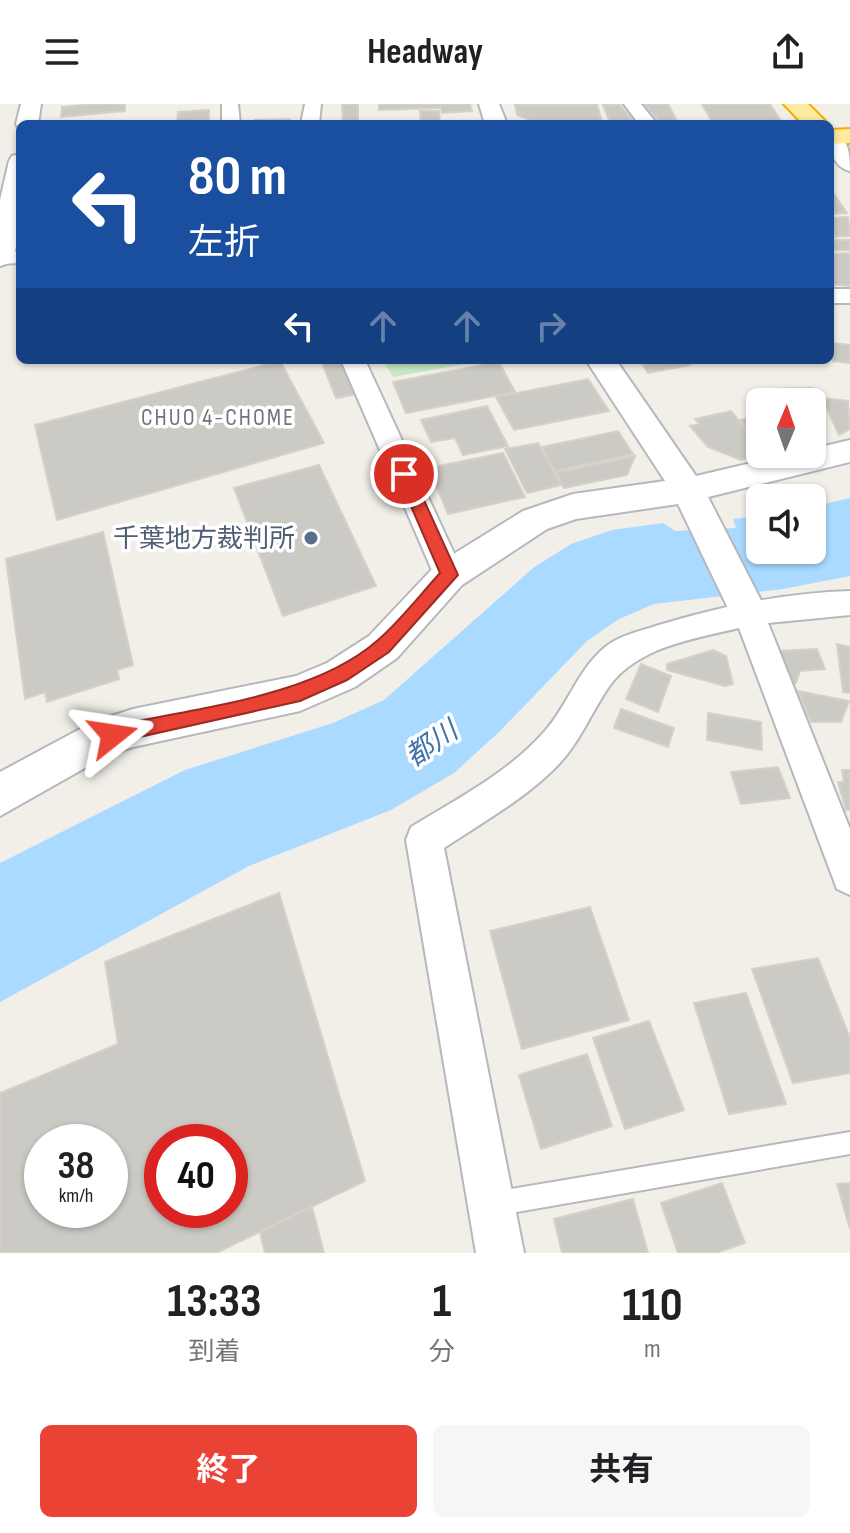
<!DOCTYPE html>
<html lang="ja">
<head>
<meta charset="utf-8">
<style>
  :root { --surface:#fff; --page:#f6f6f6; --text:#202124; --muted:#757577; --accent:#ea4335 }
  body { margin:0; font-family:"Sofia Sans Condensed","Noto Sans JP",sans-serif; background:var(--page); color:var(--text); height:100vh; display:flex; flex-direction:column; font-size:30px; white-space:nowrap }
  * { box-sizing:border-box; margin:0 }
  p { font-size:26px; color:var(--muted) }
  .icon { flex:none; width:44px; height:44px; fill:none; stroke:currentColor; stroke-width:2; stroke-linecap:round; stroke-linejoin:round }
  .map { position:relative; height:1149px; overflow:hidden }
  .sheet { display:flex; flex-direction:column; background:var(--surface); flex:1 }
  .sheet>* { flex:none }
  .banner { position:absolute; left:16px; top:16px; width:818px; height:244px; border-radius:12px; box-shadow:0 2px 6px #0004; background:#1a4fa0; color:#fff; overflow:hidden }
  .needle { width:52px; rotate:2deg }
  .fabs { position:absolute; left:746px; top:284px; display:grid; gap:16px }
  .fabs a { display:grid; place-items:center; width:80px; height:80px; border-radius:12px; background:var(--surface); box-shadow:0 2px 6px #0004; font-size:40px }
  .speed { position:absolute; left:24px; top:1020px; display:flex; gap:16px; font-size:40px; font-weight:700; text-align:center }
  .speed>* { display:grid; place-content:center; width:104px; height:104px; border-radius:50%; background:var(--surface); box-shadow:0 2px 6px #0004; line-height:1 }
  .speed small { font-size:20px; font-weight:400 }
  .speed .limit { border:12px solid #d22; background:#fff; color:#111 }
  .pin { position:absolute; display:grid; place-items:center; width:68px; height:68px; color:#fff; margin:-34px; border:4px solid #fff; border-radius:50%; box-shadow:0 2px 8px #0007 }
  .me { position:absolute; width:88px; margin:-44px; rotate:75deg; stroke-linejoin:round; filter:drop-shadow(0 0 6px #0008) }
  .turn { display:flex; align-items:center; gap:28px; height:168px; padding:0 40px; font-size:36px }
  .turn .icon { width:104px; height:104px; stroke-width:2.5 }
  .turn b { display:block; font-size:56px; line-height:68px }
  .lanes { display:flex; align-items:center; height:76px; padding:0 40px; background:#0003; justify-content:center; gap:40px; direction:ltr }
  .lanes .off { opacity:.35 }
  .eta { display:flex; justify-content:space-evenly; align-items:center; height:136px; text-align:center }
  .eta b { font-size:48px; font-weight:700; line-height:56px }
  .button { display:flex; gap:16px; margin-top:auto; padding:16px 40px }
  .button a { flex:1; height:92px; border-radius:12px; background:var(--accent); color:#fff; font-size:32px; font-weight:700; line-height:92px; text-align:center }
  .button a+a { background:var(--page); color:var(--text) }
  header { display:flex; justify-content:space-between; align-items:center; height:104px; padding:0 40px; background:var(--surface); font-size:36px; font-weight:700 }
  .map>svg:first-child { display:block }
  .green { fill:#c5e8c5 }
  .water { fill:#aadaff }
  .building { fill:#cccac5; stroke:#d6d1c6; stroke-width:2; fill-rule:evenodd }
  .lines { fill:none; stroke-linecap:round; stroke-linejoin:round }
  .service-casing { stroke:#b5b8bc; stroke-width:4 }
  .minor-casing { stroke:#b5b8bc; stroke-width:4 }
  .tertiary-casing { stroke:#b5b8bc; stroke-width:4 }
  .trunk-casing { stroke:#f9ab00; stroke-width:4 }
  .service { fill:#fff; fill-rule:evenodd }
  .minor { fill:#fff; fill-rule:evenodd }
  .tertiary { fill:#fff; fill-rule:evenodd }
  .trunk { fill:#feeaa1; fill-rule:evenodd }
  .route { fill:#ea4335; stroke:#982c22; stroke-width:2 }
  .service-dot { fill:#5c6f8a; stroke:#fff; stroke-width:3 }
  .labels { text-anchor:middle; stroke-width:7; stroke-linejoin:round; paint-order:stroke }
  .far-neighbourhood-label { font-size:24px; letter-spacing:2px; fill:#70757a; stroke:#fff }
  .service-label { font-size:26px; fill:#4e5e75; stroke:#fff; text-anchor:end }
  .water-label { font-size:28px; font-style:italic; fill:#4174aa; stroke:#fff }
</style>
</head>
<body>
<header><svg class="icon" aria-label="menu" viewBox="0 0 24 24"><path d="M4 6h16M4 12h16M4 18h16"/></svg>Headway<svg class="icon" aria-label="share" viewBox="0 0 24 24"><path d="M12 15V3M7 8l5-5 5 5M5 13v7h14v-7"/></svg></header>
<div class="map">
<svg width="850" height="1149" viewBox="0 0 850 1149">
  <rect width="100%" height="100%" fill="#f1efe8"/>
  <path class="green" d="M 383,256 L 486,256 L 393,273 Z"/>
  <path class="water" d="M 850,394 L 850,472 L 783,485 L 654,500 L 619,515 L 587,537 L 498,629 L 454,669 L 391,706 L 249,762 L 0,898 L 0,759 L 185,666 L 333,619 L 384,596 L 533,464 L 571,440 L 612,426 L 663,419 L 675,427 L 736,424 L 733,415 L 760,412 L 760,446 L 812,446 L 812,403 Z"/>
  <path class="building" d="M 95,0 L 125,0 L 125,7 L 61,13 L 62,3 Z
    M 342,0 L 358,0 L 358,20 L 343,20 Z
    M 379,0 L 440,0 L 440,4 L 379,6 Z
    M 440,0 L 470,0 L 472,7 L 442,9 Z
    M 644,0 L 668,0 L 677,17 L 659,17 Z
    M 702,0 L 770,0 L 781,17 L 712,18 Z
    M 515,1 L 597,1 L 602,18 L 536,18 L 517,11 Z
    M 603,1 L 620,1 L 634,18 L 610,18 Z
    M 209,6 L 209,20 L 177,20 L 178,8 Z
    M 420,7 L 439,7 L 440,20 L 421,20 Z
    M 290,15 L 289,20 L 255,20 L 255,16 Z
    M 830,87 L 832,87 L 847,109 L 830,110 Z
    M 848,113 L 850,132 L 830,133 L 830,114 Z
    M 830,136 L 850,136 L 850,146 L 830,146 Z
    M 850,149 L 850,182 L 830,180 L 830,150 Z
    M 831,239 L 850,241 L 850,259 L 833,257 Z
    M 321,256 L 350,256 L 363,289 L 336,294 Z
    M 670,256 L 687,256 L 690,261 L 648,269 L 643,261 Z
    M 280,257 L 324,339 L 57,416 L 35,321 Z
    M 499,258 L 515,288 L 406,309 L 393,278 Z
    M 588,275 L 609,307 L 514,326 L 496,293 Z
    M 812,284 L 820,302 L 812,302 L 812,298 L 774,298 L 769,285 Z
    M 822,294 L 848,297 L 850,325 L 839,331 Z
    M 487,302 L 508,342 L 463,351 L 455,334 L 431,338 L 421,316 Z
    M 731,307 L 760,343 L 760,350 L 763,350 L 741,356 L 708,343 L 690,322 L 700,320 L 695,315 Z
    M 760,311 L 760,335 L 757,336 L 740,316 Z
    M 618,327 L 633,350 L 555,367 L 542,343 Z
    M 538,339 L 561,381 L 527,389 L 505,345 Z
    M 503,349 L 525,393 L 448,410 L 429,364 Z
    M 635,352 L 627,371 L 564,384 L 556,369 Z
    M 319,361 L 376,482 L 283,512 L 234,384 Z
    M 103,428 L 133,561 L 117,566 L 119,575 L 47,598 L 45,588 L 25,595 L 6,455 Z
    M 837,540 L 850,543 L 850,589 L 843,588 Z
    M 817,545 L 825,565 L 800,567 L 796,579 L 788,580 L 777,547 Z
    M 713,546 L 726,552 L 733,580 L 725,582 L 667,566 L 667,560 Z
    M 641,560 L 671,572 L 658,608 L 626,595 Z
    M 798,587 L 849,597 L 841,618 L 811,618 Z
    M 621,605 L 674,624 L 668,643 L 614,624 Z
    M 708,609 L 761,618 L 762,646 L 707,636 Z
    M 778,663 L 790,694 L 741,700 L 731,668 Z
    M 842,666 L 850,666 L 850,706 L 846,706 L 838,678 L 844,678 Z
    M 279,789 L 365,1077 L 216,1149 L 0,1149 L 0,989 L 118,940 L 105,858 ZM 42,1038 L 110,1038 L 110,1106 L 42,1106 ZM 162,1038 L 230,1038 L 230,1106 L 162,1106 Z
    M 590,803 L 629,916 L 522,945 L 490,827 Z
    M 818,854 L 850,934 L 850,969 L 793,979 L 752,865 Z
    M 746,889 L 786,1000 L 729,1010 L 694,899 Z
    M 649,917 L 684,1006 L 625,1025 L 593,934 Z
    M 587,950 L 612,1022 L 541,1045 L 519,971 Z
    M 722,1079 L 745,1139 L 716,1149 L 678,1149 L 661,1099 Z
    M 850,1079 L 850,1125 L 837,1080 Z
    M 633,1095 L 648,1149 L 562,1149 L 554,1115 Z
    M 312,1103 L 324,1149 L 265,1149 L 260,1128 Z"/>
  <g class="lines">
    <defs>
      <path id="service" d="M 850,1028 L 850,1050 L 493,1112 L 485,1108 L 481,1100 L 485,1092 L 493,1088 Z"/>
      <path id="minor" d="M 222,0 L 238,0 L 240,20 L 222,20 Z
        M 305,0 L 321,0 L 319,20 L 301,20 Z
        M 624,0 L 641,0 L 657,20 L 639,20 Z
        M 20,147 L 20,159 L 0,160 L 0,148 Z
        M 830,185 L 850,185 L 850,199 L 830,199 Z
        M 341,256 L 365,256 L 464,471 L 459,479 L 449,482 L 439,479 L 434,471 Z
        M 850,487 L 850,511 L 768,519 L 850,725 L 850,791 L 837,785 L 739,524 C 693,535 636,543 608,584 C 591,609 580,638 558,661 C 525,695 483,718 444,744 L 524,1149 L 476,1149 L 406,736 L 411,723 C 457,695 508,669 544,628 C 567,603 577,567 604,544 C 619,531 641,527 659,521 C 722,502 784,489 850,487 Z"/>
      <path id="tertiary" d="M 21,0 L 41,0 L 38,20 L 20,20 L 19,25 L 16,20 Z
        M 479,0 L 499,0 L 507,20 L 485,20 Z
        M 830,27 C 849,32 850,50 850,67 C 831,62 830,44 830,27 Z
        M 20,50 C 20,79 26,135 9,159 L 0,162 L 0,96 L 9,57 L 12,52 Z
        M 586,256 L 616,256 L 696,372 L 790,350 L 812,350 L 812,345 L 850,336 L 850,358 L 708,393 L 768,510 L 762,521 L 749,525 L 736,521 L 678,400 L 576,415 L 547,425 L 462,481 L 397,554 L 355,583 L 300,607 L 133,643 L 106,652 L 0,712 L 0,668 L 93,618 L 133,605 L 296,572 L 327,559 L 369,532 L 436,461 L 523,407 L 573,390 L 665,377 Z"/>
      <path id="trunk" d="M 784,0 L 808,0 L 828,20 L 803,20 Z
        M 850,25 L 850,39 L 830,40 L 830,26 Z"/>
    </defs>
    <use href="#service" class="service-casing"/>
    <use href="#minor" class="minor-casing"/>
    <use href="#tertiary" class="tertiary-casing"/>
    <use href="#trunk" class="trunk-casing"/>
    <use href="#service" class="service"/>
    <use href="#minor" class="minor"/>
    <use href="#tertiary" class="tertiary"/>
    <use href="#trunk" class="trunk"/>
  </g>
  <path class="route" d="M 404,365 L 412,370 L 458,471 L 389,548 L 347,576 L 300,597 L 113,639 L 106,637 L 103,631 L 106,625 L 113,622 C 195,604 314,593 378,536 C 400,517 420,491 440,469 L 397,370 Z"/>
  <circle class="service-dot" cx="311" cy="434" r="8"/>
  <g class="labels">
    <g class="far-neighbourhood-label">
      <text x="218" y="321">CHUO 4-CHOME</text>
    </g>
    <g class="service-label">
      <text x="295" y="443">千葉地方裁判所</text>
    </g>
    <g class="water-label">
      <text transform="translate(431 639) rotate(-35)" y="10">都川</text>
    </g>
  </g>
</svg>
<div class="fabs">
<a><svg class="needle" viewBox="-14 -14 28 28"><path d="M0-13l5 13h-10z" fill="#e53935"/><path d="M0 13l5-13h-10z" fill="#757577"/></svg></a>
<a><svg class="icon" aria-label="sound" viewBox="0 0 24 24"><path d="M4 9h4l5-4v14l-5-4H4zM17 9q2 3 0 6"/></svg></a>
</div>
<div class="speed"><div>38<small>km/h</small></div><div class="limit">40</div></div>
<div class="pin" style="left:404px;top:370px;background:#d93025"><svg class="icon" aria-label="arrive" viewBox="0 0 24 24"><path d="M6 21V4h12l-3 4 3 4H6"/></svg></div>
<svg class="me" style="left:113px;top:631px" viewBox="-20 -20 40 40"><path d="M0-17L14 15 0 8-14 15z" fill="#ea4335" stroke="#fff" stroke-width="4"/></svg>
<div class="banner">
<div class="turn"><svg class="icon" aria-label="left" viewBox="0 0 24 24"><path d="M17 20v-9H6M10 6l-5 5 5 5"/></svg><div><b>80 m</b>左折</div></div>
<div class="lanes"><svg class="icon" aria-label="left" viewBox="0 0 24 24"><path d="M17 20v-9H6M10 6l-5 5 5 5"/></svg><svg class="icon off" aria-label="ahead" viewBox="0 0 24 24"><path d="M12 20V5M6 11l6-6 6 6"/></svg><svg class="icon off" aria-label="ahead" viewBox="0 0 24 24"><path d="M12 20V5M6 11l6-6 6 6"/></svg><svg class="icon off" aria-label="right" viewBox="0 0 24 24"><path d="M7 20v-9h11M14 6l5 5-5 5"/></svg></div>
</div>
</div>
<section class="sheet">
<div class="eta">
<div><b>13:33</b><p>到着</p></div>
<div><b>1</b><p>分</p></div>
<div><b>110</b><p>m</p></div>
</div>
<div class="button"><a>終了</a><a>共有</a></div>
</section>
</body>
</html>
